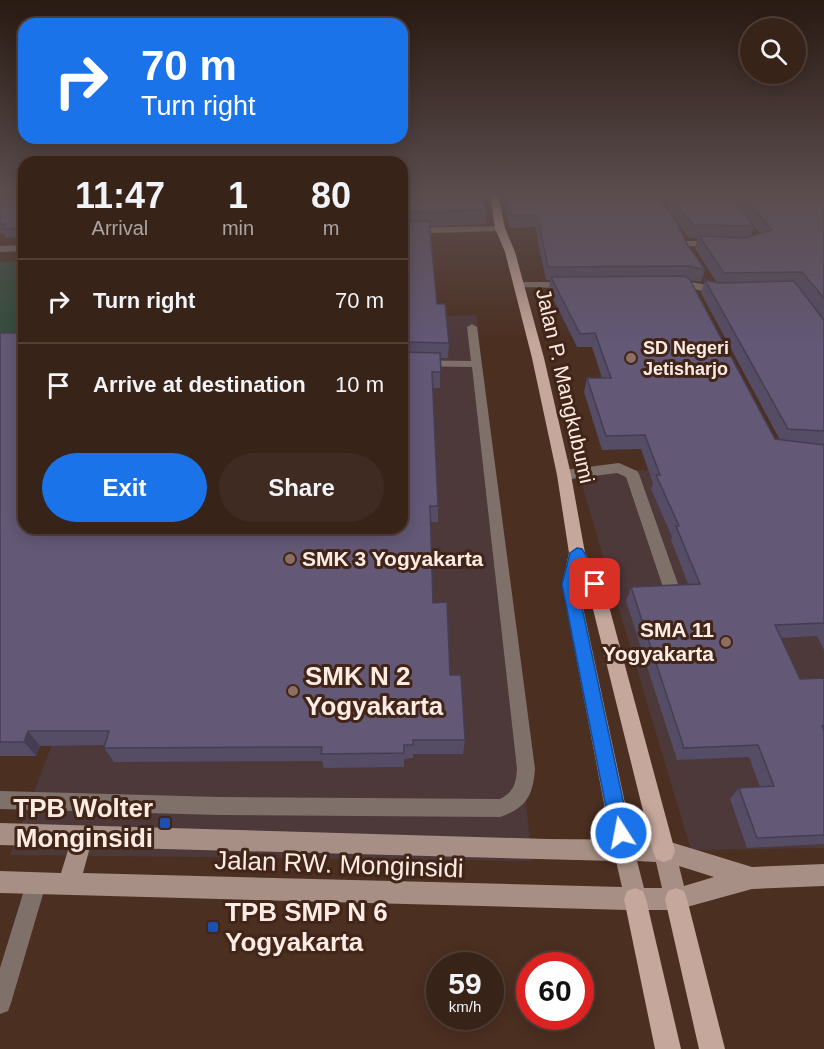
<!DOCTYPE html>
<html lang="en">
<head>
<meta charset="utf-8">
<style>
  :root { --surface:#382319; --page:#3f2b22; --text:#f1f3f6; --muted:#aba4a2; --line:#524038; --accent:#1a73e8 }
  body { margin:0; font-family:Helvetica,sans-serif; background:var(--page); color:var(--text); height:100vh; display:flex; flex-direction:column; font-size:22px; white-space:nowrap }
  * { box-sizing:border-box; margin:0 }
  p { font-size:20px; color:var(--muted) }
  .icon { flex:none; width:33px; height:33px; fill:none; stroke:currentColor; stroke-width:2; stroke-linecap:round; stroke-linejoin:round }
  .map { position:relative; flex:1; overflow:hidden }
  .details { position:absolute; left:18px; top:156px; width:390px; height:378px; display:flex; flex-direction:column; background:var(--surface); border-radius:18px; box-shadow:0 3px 15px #0003,0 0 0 2px var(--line) }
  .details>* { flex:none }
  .hud { position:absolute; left:18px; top:18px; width:390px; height:126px; border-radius:18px; box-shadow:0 3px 15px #0003,0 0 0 2px var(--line); background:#1a73e8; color:#fff; overflow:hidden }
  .tools { position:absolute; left:740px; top:18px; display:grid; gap:12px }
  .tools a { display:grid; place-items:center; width:66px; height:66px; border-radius:50%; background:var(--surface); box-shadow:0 3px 15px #0003,0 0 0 2px var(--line); font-size:30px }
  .speed { position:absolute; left:426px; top:952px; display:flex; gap:12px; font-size:30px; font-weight:700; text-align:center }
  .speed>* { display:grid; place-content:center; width:78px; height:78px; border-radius:50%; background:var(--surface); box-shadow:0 3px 15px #0003,0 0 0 2px var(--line); line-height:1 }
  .speed small { font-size:15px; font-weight:400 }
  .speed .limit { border:9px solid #d22; background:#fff; color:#111 }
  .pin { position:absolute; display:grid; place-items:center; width:51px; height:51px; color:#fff; margin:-26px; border-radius:12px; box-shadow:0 3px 9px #0006 }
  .me { position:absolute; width:66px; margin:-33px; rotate:349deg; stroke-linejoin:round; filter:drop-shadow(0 0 4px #0008) }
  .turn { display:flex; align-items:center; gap:21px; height:126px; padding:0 24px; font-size:27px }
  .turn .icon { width:78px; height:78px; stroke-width:2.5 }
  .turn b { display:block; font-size:42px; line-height:51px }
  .eta { display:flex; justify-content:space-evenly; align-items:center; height:102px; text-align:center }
  .eta b { font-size:36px; font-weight:600; line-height:42px }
  .button { display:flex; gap:12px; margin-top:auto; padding:12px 24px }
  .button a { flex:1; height:69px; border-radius:36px; background:var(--accent); color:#fff; font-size:24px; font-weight:600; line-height:69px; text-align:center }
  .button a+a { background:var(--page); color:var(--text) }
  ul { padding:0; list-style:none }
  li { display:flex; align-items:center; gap:18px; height:84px; padding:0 24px; border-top:2px solid var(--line) }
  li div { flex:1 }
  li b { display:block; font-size:22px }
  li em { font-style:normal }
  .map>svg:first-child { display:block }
  .education { fill:#4d383a }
  .green { fill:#334d3e }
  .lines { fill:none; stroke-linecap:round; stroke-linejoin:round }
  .lane { fill:#7f7069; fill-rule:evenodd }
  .street { fill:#7f7069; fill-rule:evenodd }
  .secondary { fill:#a78f85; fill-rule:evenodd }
  .primary { fill:#c6a79b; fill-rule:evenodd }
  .wall { fill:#554c65 }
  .shaded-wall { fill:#453e52 }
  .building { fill:#635875; stroke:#453e52; stroke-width:1.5 }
  .route { fill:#1a73e8; stroke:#114b97; stroke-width:1.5 }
  .education-dot { fill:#8d6e63; stroke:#402518; stroke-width:2 }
  .transit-dot { fill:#1a4fb4; stroke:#402518; stroke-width:2 }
  .labels { text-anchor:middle; stroke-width:6; stroke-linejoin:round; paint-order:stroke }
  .far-poi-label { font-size:18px; font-weight:bold; fill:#feebe3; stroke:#402518; text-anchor:start }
  .street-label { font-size:21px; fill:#feebe3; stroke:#402518 }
  .poi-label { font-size:21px; font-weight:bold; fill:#feebe3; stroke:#402518; text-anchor:start }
  .near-poi-label { font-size:26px; font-weight:bold; fill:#feebe3; stroke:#402518; text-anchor:start }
  .near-street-label { font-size:26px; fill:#feebe3; stroke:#402518 }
</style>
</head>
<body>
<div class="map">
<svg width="824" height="1049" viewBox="0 0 824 1049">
  <rect width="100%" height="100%" fill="#4b2f21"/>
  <path class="education" d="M 477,315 L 532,861 L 10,855 L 134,528 L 402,528 L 402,317 Z
    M 824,465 L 824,848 L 691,850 L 578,472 Z"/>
  <path class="green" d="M 24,261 L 24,352 L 0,352 L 0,262 Z"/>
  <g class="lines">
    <path class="lane" d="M 472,324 L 477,327 L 535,769 C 533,796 526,808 500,817 L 219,815 L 0,809 L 0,791 L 219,797 L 500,799 C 514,792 516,783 517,769 L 472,367 L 402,366 L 402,360 L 471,361 L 467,327 Z
      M 36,874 L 43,877 L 46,884 L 11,1003 L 8,1011 L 0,1014 L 0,968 L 26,884 L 29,877 Z"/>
    <path class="street" d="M 503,226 L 503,230 L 500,231 L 402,234 L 402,228 Z
      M 681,241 L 717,241 L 722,244 L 717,247 L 684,246 L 681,245 Z
      M 24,245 L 24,251 L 0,252 L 0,246 Z
      M 685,281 C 694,283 724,287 728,290 L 715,294 L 681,286 L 681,282 Z
      M 519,282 L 569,282 L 574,285 L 569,288 L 515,287 L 514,285 Z
      M 619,463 L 637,471 L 639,474 L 679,587 L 677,592 L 671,593 L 665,592 L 663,587 L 626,477 L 617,473 L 564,480 L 557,475 L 564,470 Z"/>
    <path class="secondary" d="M 0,823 L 547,839 L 664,840 L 752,867 L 824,864 L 824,886 L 752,889 L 676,910 L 647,910 L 645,914 L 637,917 L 629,914 L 627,910 L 0,893 L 0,871 L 61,873 L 69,847 L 0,845 ZM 90,847 L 616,861 L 622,887 L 83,873 ZM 637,861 L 656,862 L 662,888 L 644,888 ZM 679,866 L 714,877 L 684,886 Z"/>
    <path class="primary" d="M 490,195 L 498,195 L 505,228 L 515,252 L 544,358 L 571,475 L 585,553 L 603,584 L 675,851 L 672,859 L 664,862 L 656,859 L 653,851 L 587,585 L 580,573 L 578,584 L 635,850 L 632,858 L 624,861 L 616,858 L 613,850 L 562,584 L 569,553 L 557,475 L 532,358 L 505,252 L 495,228 Z
      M 635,888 L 643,891 L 646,899 L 681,1049 L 655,1049 L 624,899 L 627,891 Z
      M 676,888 L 684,891 L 687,899 L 725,1049 L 699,1049 L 665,899 L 668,891 Z"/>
  </g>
  <path class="wall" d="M 0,195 L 24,195 L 24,237 L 6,238 L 4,233 L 0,233 Z
    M 402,195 L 477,195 L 477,201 L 487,210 L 486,224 L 429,226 L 437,304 L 449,343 L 448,358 L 440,358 L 440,388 L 433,388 L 438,506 L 438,522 L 431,522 L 433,603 L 465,740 L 463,754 L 413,754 L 413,758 L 404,759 L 404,767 L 324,768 L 322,761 L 114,762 L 104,748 L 105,745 L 40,746 L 36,756 L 0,756 L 0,333 L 402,528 Z
    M 546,195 L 655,195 L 705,270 L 701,282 L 689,280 L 775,439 L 780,440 L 701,293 L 705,280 L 717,283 L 695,248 L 698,238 L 689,238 L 666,206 L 662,195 L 729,195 L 754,226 L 751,236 L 760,233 L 730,195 L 824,195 L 824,319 L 799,287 L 824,320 L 824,650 L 817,636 L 781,638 L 800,679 L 824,678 L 824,844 L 747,848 L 730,799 L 739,788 L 760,787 L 749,757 L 677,760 L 626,601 L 631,587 L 688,584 L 671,540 L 672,537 L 651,489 L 653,483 L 641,449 L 602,450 L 584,392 L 587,378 L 602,378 L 592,347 L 577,347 L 549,290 L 550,280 L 546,280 L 535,227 L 510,228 L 505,210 L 506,198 L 546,197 Z"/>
  <path class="shaded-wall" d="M 28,731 L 40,746 L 36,756 L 24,742 Z"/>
  <path class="building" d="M 0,195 L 24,195 L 24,228 L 2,229 L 5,224 L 0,224 Z
    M 402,195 L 447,195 L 458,200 L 483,201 L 487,210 L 402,212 Z
    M 548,195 L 655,195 L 675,219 L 687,244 L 705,270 L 689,266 L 548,267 L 537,215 L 512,216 L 506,198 L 548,197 Z
    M 670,195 L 729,195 L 754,226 L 693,225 Z
    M 743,195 L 824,195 L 824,298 L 802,272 L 724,273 L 699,236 L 744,238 L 772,230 Z
    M 429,221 L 437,304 L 445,304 L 449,343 L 402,342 L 402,222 Z
    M 685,276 L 690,280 L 775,439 L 824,445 L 824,623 L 775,625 L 800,679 L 824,678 L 824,726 L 822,726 L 824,731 L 824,835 L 757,838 L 739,788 L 774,786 L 758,745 L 684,748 L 631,587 L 700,584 L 676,526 L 679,526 L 656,475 L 660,475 L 645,435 L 606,436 L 587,378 L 611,378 L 595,333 L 580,334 L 551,277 Z
    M 705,280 L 719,283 L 794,281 L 824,320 L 824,431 L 788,429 Z
    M 0,333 L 24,333 L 24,528 L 402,528 L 402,352 L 440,353 L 441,372 L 432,372 L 438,506 L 430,506 L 433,603 L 447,602 L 450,675 L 461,675 L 465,740 L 413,740 L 413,745 L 404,745 L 404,753 L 321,754 L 322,747 L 104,748 L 109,731 L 28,731 L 24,742 L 0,742 Z"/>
  <linearGradient id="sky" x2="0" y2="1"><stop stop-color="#291a12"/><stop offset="0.57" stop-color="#5b4d4e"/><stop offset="1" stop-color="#5b4d4e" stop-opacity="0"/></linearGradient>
  <rect width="824" height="342" fill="url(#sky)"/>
  <path class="route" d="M 577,548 L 582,549 L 602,584 L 600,588 L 590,588 L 580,571 L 577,584 L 630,833 L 627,840 L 621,843 L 614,840 L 611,833 L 562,584 L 570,553 Z"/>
  <g class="education-dot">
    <circle cx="631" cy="358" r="6"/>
    <circle cx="290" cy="559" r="6"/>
    <circle cx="726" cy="642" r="6"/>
    <circle cx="293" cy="691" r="6"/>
  </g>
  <g class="transit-dot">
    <rect x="159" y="817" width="12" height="12" rx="3"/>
    <rect x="207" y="921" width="12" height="12" rx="3"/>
  </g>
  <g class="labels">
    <g class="far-poi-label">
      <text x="643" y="354">SD Negeri<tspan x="643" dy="21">Jetisharjo</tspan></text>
    </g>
    <g class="street-label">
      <text transform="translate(565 386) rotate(77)" y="7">Jalan P. Mangkubumi</text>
    </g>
    <g class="poi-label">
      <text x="302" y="566">SMK 3 Yogyakarta</text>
      <text x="714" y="637" text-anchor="end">SMA 11<tspan x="714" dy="24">Yogyakarta</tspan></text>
    </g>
    <g class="near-poi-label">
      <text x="305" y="685">SMK N 2<tspan x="305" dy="30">Yogyakarta</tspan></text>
      <text x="153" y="817" text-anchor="end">TPB Wolter<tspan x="153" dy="30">Monginsidi</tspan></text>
      <text x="225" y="921">TPB SMP N 6<tspan x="225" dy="30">Yogyakarta</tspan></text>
    </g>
    <g class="near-street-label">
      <text transform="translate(339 864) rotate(2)" y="9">Jalan RW. Monginsidi</text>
    </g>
  </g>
</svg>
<div class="tools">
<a><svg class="icon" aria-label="search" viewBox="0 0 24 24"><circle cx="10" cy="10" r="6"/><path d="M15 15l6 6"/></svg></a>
</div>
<div class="speed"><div>59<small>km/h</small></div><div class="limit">60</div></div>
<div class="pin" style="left:595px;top:584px;background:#d93025"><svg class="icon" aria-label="arrive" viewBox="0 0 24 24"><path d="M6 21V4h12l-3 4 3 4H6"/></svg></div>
<svg class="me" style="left:621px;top:833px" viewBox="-20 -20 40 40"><circle r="17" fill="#1a73e8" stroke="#fff" stroke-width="3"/><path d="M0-11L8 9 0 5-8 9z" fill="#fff"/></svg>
<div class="hud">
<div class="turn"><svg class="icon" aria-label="right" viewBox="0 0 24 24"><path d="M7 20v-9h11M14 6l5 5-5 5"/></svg><div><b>70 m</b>Turn right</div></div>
</div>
<section class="details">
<div class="eta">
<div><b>11:47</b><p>Arrival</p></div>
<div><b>1</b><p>min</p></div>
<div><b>80</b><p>m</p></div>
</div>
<ul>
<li><svg class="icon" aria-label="right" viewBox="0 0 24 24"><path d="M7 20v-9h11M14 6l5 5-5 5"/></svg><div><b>Turn right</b></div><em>70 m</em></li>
<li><svg class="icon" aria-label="arrive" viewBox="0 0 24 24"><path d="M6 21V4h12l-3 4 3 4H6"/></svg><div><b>Arrive at destination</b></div><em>10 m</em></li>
</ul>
<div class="button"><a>Exit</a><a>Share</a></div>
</section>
</div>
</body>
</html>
